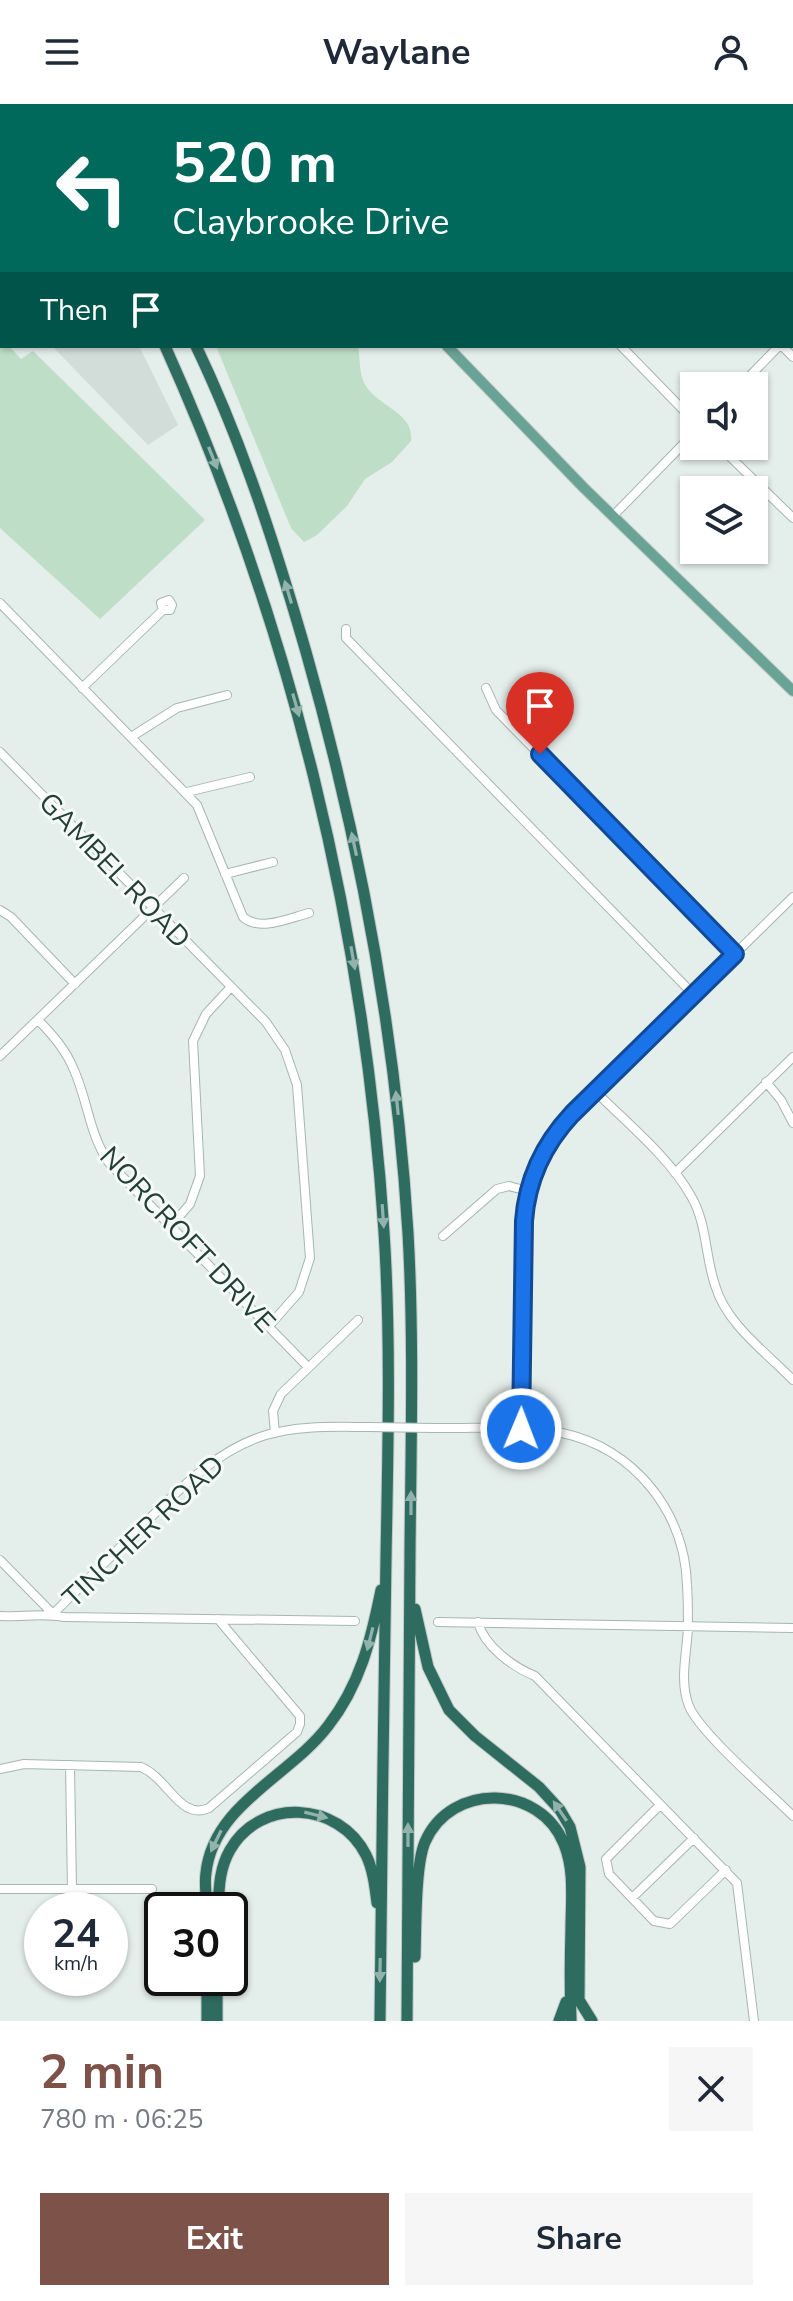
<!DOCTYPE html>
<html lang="en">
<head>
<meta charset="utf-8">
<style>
  :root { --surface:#fff; --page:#f6f6f7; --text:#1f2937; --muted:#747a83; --accent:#7d5349 }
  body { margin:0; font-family:"Nunito Sans",sans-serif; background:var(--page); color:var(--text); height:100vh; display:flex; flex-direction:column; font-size:30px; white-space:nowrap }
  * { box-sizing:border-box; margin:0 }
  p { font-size:26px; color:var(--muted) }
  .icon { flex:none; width:44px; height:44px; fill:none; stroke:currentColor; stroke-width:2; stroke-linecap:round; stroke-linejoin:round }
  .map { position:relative; height:1917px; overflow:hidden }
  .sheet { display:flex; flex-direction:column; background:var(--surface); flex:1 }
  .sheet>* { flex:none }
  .guide { position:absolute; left:0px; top:0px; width:794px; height:244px; box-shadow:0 2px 6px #0004; background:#00695c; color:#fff; overflow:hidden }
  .fabs { position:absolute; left:680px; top:268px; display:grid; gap:16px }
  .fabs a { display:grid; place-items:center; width:88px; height:88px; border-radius:0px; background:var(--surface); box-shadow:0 2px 6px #0004; font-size:40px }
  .speed { position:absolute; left:24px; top:1788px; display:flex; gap:16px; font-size:40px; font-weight:700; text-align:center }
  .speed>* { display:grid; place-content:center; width:104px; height:104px; border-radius:50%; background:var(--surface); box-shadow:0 2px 6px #0004; line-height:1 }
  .speed small { font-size:20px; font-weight:400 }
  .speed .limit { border:4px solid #111; border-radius:12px; background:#fff; color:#111 }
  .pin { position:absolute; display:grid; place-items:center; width:68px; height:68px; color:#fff; margin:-82px -34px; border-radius:50% 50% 50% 0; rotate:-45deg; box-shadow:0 0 8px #0007 }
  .pin .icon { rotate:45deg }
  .me { position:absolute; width:88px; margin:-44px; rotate:1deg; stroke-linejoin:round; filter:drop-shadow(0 0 6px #0008) }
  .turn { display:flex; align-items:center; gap:28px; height:168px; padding:0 40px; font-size:36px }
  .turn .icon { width:104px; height:104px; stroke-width:2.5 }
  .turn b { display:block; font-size:56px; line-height:68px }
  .then { display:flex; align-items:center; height:76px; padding:0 40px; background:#0003; gap:16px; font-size:30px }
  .round { display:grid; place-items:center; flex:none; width:84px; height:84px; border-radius:0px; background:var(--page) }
  .headline { display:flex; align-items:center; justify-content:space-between; height:136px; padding:0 40px }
  h1 { font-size:48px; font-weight:700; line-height:60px; color:var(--accent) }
  .cta { display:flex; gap:16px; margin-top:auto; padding:16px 40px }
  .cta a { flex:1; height:92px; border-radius:0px; background:var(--accent); color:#fff; font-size:32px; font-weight:700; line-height:92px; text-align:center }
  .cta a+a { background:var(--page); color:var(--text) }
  header { display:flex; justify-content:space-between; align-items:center; height:104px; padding:0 40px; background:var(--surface); font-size:36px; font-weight:700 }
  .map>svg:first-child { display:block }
  .built { fill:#d2ddd9 }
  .green { fill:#bedec7 }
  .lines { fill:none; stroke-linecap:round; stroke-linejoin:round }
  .minor-casing { stroke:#a6b6b1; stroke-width:10 }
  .major-casing { stroke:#c1c9c7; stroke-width:12 }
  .highway-casing { stroke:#c1c9c7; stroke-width:13 }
  .minor { stroke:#fff; stroke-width:8 }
  .major { stroke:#69a395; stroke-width:10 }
  .highway { stroke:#2f6c60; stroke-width:11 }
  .minor-bridge-casing { stroke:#a6b6b1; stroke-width:10; stroke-linecap:butt }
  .minor-bridge { stroke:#fff; stroke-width:8 }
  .oneway { fill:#92b3ac }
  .route-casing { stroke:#114b97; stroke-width:20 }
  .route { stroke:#1a73e8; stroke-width:14 }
  .labels { text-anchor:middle; stroke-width:6; stroke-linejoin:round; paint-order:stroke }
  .street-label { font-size:28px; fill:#233f38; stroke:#f5faf8 }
</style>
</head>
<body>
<header><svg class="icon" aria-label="menu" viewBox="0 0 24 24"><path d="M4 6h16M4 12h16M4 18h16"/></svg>Waylane<svg class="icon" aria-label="person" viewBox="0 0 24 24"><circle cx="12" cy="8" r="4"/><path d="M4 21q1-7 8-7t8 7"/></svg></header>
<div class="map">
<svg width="793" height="1917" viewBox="0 0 793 1917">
  <rect width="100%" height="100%" fill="#e4eeea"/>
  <path class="built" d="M 52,242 L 139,242 L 178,321 L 148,341 Z"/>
  <path class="green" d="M 0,233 L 2,242 L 9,242 L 21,255 L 33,247 L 205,416 L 100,515 L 0,424 Z
    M 216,242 L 358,242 C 361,258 358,272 368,285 C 383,304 414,310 411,337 L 392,358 L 365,375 L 347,402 L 317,431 L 304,438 L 291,424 Z"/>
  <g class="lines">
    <defs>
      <path id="minor" d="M 621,242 L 694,317
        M 782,242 L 793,253
        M 740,282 L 779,242
        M 719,342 L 793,414
        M 613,412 L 694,329
        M 0,499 L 197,701 L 243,813 C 260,828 289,814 309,809
        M 346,525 L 346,534 L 693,890
        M 82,584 L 163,506 L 170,506 L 172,501 L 169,496 L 161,499 L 163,506
        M 486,584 L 496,606 L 735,850
        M 131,633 L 177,604 L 227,591
        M 0,648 L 266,918 L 285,946 L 297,981 L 310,1154 L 299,1188 L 269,1222
        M 187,688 L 250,673
        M 225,770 L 273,758
        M 0,806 L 11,813 L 75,880
        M 38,916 C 53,931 66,946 74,966 C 88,997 89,1030 109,1059 L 308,1263
        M 0,952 L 184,774
        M 766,978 L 781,996 L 793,1019
        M 595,987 C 626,1018 670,1054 691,1092 C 707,1119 705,1152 715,1181 C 726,1220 766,1248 793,1276
        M 675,1069 L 793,953
        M 171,1122 L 190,1100 L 200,1072 L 193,937 L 206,910 L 231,883
        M 443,1132 L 497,1085 L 509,1082 L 528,1087
        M 434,1324 C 475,1325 521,1320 562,1329 C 634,1344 685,1408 687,1481 C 688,1495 688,1509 688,1523 C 687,1549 679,1577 689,1602 C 699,1628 770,1689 793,1712
        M 521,1325 C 522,1284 522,1243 523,1202 C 523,1128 518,1068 572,1010 L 793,793
        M 275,1329 L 273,1307 L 281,1290 L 358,1216
        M 0,1456 L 53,1510
        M 53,1510 C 81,1482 108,1455 136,1428 C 174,1391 213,1347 266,1331 C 299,1321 335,1323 369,1323
        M 0,1512 C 21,1513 45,1509 64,1513 L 355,1517
        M 438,1518 L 793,1524
        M 478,1518 C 484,1542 513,1563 535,1572 L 737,1779 L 754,1917
        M 70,1661 L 72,1785
        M 0,1665 L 24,1660 L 141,1663 C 169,1675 180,1717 209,1704 L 297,1628 L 300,1620 L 300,1612 L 218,1515
        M 660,1701 L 606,1755 L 609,1770 L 654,1817 L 670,1820 L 726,1766
        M 0,1785 L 152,1785
        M 632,1794 L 694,1734"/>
      <path id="major" d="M 212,0 L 214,2
        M 447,242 L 584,384 L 793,587"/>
      <path id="highway" d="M 39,0 L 40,2
        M 74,0 L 75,2
        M 165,242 C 291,522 364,822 384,1128 C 391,1236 388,1345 386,1454 C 384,1608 381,1763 380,1917
        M 196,242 C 243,340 276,444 306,548 C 360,738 396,932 408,1129 C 414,1234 411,1340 410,1446 C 409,1603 408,1760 407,1917
        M 415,1505 L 428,1563 L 449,1606 L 475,1632 L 539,1683 L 560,1706 L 570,1723 L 580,1763 L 579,1896 L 592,1917
        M 207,1806 C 207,1794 204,1781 206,1769 C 213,1701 290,1672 328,1622 C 360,1581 371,1536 381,1486
        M 218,1806 C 219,1785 219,1765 230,1746 C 260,1693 339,1697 366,1751 C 373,1765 375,1783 377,1799
        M 415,1853 C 416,1826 415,1761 425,1738 C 451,1678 540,1680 564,1740 C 575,1767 571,1797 571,1825 C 570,1856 570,1886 571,1917
        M 207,1874 L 207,1917
        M 217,1917 L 217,1874
        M 559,1917 L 566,1898"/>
    </defs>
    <use href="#minor" class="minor-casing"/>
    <use href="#major" class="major-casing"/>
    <use href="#highway" class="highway-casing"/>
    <use href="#minor" class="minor"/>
    <use href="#major" class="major"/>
    <use href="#highway" class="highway"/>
    <defs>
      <path id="minor-bridge" d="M 369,1323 L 434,1324"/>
    </defs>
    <use href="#minor-bridge" class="minor-bridge-casing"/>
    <use href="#minor-bridge" class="minor-bridge"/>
  </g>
  <defs><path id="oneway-solid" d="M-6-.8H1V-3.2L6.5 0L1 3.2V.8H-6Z" transform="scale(2)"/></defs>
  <g class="oneway">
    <use href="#oneway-solid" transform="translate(213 354) rotate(68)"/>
    <use href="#oneway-solid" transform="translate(288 488) rotate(-107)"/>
    <use href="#oneway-solid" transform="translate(296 601) rotate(74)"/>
    <use href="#oneway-solid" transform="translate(354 740) rotate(-102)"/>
    <use href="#oneway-solid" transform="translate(353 854) rotate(80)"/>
    <use href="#oneway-solid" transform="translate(397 999) rotate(-96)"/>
    <use href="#oneway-solid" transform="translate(383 1112) rotate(86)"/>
    <use href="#oneway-solid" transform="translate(411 1399) rotate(-90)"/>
    <use href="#oneway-solid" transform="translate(370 1535) rotate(104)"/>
    <use href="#oneway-solid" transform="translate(560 1707) rotate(-124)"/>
    <use href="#oneway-solid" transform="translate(316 1711) rotate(14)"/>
    <use href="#oneway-solid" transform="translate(408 1731) rotate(-90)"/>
    <use href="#oneway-solid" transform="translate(216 1737) rotate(116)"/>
    <use href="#oneway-solid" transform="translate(380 1866) rotate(91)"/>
  </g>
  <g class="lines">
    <defs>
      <path id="route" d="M 521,1325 L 524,1117 C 527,1076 544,1040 572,1010 L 735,850 L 540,650"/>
    </defs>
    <use href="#route" class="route-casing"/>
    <use href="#route" class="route"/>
  </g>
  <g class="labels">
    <g class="street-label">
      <text transform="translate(115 766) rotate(46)" y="10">GAMBEL ROAD</text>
      <text transform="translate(188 1135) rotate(47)" y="10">NORCROFT DRIVE</text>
      <text transform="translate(143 1427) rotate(-43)" y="10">TINCHER ROAD</text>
    </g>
  </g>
</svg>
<div class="fabs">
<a><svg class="icon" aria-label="sound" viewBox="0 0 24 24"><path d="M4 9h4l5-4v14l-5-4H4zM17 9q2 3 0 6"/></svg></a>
<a><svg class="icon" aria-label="layers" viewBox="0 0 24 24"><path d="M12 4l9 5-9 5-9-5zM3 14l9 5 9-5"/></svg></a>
</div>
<div class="speed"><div>24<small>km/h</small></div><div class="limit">30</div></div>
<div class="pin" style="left:540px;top:650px;background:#d93025"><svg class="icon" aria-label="arrive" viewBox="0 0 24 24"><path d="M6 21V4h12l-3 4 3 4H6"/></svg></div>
<svg class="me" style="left:521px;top:1325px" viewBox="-20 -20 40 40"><circle r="17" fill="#1a73e8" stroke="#fff" stroke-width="3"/><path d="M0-11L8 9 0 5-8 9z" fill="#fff"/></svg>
<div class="guide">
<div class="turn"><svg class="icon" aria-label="left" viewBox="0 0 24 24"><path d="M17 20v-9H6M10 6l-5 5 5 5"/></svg><div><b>520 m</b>Claybrooke Drive</div></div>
<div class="then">Then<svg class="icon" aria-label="arrive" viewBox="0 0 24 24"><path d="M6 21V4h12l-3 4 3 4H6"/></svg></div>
</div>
</div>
<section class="sheet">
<div class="headline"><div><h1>2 min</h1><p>780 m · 06:25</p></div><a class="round"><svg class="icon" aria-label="close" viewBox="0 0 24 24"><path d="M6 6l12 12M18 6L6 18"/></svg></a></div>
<div class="cta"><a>Exit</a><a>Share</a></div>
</section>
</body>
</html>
